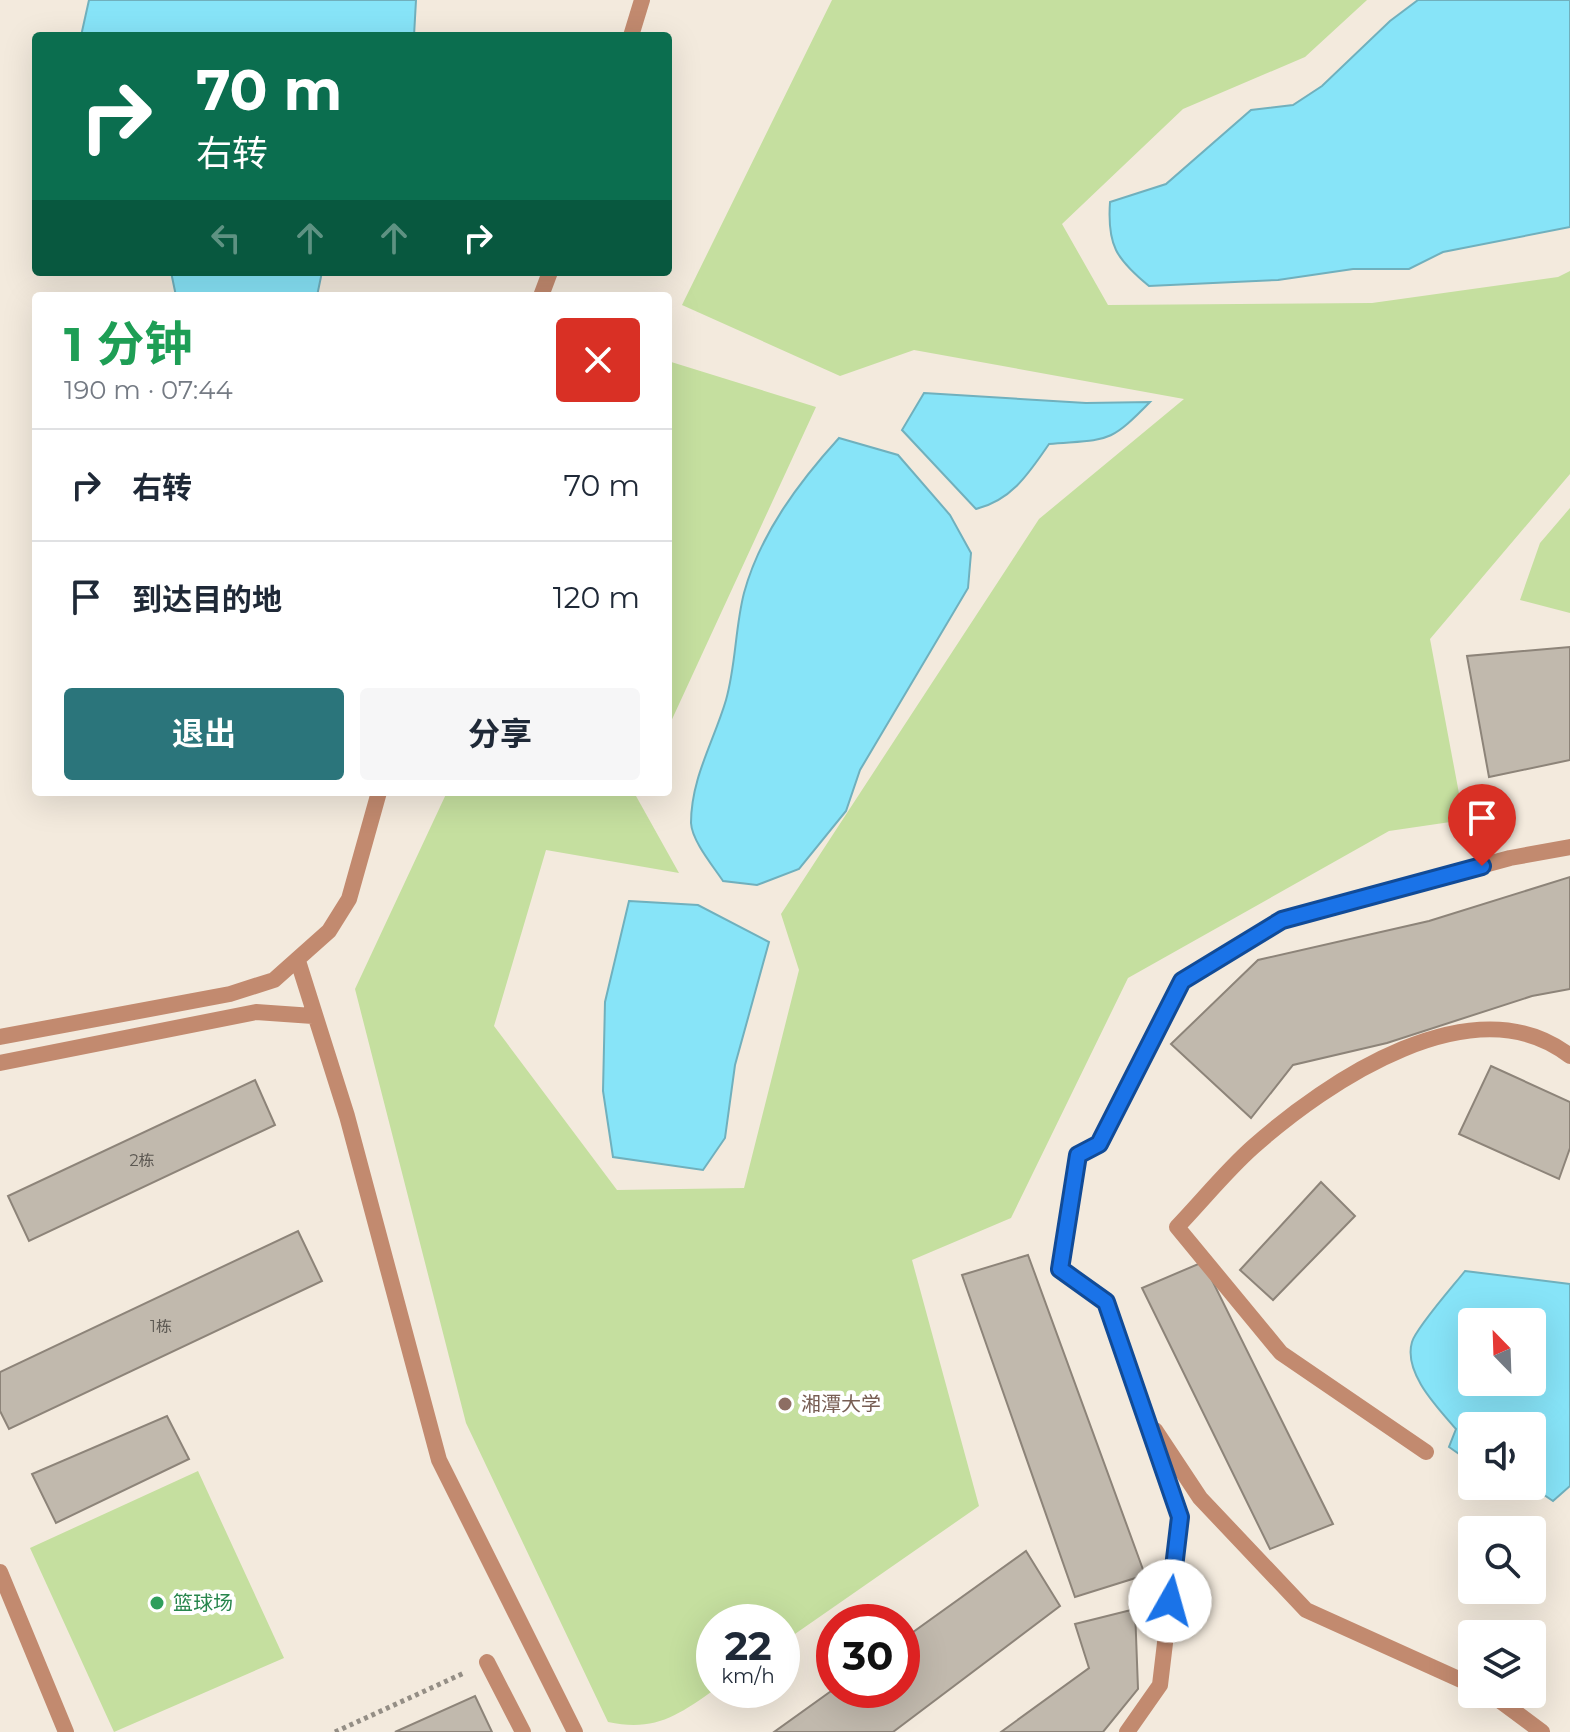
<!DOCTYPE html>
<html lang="zh">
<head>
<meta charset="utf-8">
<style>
  :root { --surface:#fff; --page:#f6f6f7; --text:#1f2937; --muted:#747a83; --line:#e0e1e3; --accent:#2b757b }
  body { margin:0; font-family:Montserrat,"Noto Sans SC",sans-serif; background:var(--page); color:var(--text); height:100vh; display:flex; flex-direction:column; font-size:30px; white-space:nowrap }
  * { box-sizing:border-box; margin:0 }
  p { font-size:26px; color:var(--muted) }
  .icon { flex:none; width:44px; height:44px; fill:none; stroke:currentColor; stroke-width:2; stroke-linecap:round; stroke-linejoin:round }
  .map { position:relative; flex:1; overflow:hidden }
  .drawer { position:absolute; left:32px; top:292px; width:640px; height:504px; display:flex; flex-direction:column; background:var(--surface); border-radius:8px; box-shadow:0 8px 32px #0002 }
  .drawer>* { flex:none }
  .top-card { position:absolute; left:32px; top:32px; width:640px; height:244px; border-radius:8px; box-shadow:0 8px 32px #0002; background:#0b6e4f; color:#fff; overflow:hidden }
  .needle { width:52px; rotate:337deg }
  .tools { position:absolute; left:1458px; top:1308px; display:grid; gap:16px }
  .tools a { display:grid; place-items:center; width:88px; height:88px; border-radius:8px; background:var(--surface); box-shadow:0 8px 32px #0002; font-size:40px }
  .speed { position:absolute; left:696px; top:1604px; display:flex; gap:16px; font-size:40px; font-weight:700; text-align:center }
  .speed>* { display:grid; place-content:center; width:104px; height:104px; border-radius:50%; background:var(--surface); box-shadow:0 8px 32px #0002; line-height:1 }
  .speed small { font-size:20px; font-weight:400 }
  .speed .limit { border:12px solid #d22; background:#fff; color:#111 }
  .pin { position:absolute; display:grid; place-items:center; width:68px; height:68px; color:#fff; margin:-82px -34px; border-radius:50% 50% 50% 0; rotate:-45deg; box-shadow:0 0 8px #0007 }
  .pin .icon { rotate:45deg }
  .me { position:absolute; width:88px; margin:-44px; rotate:7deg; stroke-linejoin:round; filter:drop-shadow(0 0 6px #0008) }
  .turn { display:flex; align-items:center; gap:28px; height:168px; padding:0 32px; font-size:36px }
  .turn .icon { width:104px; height:104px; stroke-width:2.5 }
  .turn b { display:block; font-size:56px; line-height:68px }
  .lanes { display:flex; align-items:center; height:76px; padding:0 32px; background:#0003; justify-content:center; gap:40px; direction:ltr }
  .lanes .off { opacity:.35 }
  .round { display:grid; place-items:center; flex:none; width:84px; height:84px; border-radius:8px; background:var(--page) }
  .headline { display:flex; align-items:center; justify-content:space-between; height:136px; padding:0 32px }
  h1 { font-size:48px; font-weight:700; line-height:60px; color:#1e9e55 }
  .button { display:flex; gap:16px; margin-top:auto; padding:16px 32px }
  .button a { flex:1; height:92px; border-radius:8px; background:var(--accent); color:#fff; font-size:32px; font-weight:700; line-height:92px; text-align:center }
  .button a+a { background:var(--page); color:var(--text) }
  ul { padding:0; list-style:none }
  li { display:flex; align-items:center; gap:24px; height:112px; padding:0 32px; border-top:2px solid var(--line) }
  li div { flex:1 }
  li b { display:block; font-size:30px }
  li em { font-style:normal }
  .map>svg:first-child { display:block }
  .green { fill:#c5df9f }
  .water { fill:#87e4f8; stroke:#70b0bd; stroke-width:2; fill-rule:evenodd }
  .building { fill:#c1b9ad; stroke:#8d8479; stroke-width:2 }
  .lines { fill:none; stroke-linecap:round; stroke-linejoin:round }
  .path { stroke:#948e85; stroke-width:5; stroke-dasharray:4 4; stroke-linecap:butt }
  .lane { stroke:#c28a6f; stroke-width:16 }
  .street { stroke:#c28a6f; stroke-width:16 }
  .route-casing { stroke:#114b97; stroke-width:20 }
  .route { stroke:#1a73e8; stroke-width:14 }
  .education-dot { fill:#8d6e63; stroke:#fff; stroke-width:3 }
  .leisure-dot { fill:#2e9e5b; stroke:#fff; stroke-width:3 }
  .labels { text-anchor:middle; stroke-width:8; stroke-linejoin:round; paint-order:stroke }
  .number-label { font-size:16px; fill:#5c5852 }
  .education-label { font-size:20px; fill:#785e54; stroke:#fff; text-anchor:start }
  .leisure-label { font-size:20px; fill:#27864d; stroke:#fff; text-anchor:start }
</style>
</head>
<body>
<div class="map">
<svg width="1570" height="1732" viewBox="0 0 1570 1732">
  <rect width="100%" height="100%" fill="#f3eadd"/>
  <path class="green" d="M 832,0 L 1367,0 L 1305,57 L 1183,109 L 1062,224 L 1108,305 L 1372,303 L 1558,277 L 1570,271 L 1570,474 L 1430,639 L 1464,820 L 1389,831 L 1128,978 L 1011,1218 L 912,1260 L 979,1506 L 782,1643 L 782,1622 L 714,1622 L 714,1690 C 677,1716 654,1732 608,1722 L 466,1423 L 355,989 L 447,792 L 637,792 L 636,796 L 679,873 L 546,850 L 494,1026 L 617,1190 L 744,1188 L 799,970 L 781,914 L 1039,519 L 1184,399 L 914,350 L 840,376 L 682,305 Z
    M 668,361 L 816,407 L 668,728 Z
    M 1570,508 L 1570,613 L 1520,600 L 1540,543 Z
    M 198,1471 L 284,1658 L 114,1732 L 30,1548 Z"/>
  <path class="water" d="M 89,0 L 416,0 L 414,36 L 81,36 Z
    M 1418,0 L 1570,0 L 1570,227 L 1443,252 L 1409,269 L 1353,269 L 1278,280 L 1149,286 C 1116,259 1107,245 1110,202 L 1166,184 L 1251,110 L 1293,105 L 1322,86 L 1390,21 Z
    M 171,272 L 322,272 L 317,296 L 176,296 Z
    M 924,393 L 1086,403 L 1150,402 C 1108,445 1108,439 1049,444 C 1029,473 1012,500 976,509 L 902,430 Z
    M 839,438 L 898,455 L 950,515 L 971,553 L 968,588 L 860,770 L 846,811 L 799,869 L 757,885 L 723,881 C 713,866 692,841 691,823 C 691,778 714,741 726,700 C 736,665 735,628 744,593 C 760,534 799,482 839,438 Z
    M 629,901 L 698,905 L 769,942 L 735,1065 L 725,1138 L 703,1170 L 613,1157 L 603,1091 L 605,1002 Z
    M 1465,1271 L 1570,1284 L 1570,1486 L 1553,1501 L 1531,1486 L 1532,1426 L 1472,1426 L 1472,1463 L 1449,1447 L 1456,1429 C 1438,1408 1403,1373 1412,1342 C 1416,1328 1454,1285 1465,1271 ZM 1532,1322 L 1532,1382 L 1472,1382 L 1472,1322 Z"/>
  <path class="building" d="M 1570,647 L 1570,760 L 1489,777 L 1467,656 Z
    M 1570,877 L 1570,989 L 1532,996 L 1387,1043 L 1293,1065 L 1251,1118 L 1171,1044 L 1258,960 L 1429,921 Z
    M 1491,1066 L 1570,1102 L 1570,1148 L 1559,1179 L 1459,1134 Z
    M 255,1080 L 275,1125 L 29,1241 L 8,1196 Z
    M 1321,1182 L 1355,1216 L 1273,1300 L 1240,1270 Z
    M 298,1231 L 322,1281 L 9,1429 L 0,1411 L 0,1372 Z
    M 1028,1255 L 1145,1575 L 1075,1597 L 962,1275 Z
    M 1203,1262 L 1333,1524 L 1270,1549 L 1142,1288 Z
    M 167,1416 L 189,1459 L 56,1523 L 32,1474 Z
    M 1026,1551 L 1060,1606 L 893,1732 L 774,1732 L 834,1689 L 902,1690 L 902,1640 Z
    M 1135,1609 L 1138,1689 L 1103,1732 L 1001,1732 L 1089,1668 L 1075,1624 Z
    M 475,1696 L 492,1732 L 395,1732 Z"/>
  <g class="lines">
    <path class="path" d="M 335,1732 L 464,1673"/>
    <path class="lane" d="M 0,1572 L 66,1732
      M 487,1662 L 523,1732"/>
    <path class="street" d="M 631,36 L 642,0
      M 541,296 L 550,272
      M 298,961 L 347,1116 L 439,1460 L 575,1732
      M 0,1037 L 230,994 L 274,980 L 329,931 L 349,899 L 379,792
      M 0,1063 L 256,1012 L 313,1016
      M 1155,1430 L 1200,1498 L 1306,1610 L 1472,1685
      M 1426,1452 L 1281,1353 L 1177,1227 C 1202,1201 1226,1171 1253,1147 C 1326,1082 1474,981 1570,1056
      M 1491,1694 L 1542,1732
      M 1127,1732 L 1160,1685 L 1180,1517 L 1106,1302 L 1060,1269 L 1078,1155 L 1099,1144 L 1182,981 L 1282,920 L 1510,858 L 1570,847"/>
  </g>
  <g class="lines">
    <defs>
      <path id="route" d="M 1170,1601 L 1180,1517 L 1106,1302 L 1060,1269 L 1078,1155 L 1099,1144 L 1182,981 L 1282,920 L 1482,866"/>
    </defs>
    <use href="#route" class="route-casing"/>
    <use href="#route" class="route"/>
  </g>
  <circle class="education-dot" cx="785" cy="1404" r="8"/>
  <circle class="leisure-dot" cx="157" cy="1603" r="8"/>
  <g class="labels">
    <g class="number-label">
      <text x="142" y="1166">2栋</text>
      <text x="161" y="1332">1栋</text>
    </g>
    <g class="education-label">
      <text x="801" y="1411">湘潭大学</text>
    </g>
    <g class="leisure-label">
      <text x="173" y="1610">篮球场</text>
    </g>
  </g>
</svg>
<div class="tools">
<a><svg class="needle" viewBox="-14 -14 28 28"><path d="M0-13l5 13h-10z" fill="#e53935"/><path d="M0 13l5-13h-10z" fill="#747a83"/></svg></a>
<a><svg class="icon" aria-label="sound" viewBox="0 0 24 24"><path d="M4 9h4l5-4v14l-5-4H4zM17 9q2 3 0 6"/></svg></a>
<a><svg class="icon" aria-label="search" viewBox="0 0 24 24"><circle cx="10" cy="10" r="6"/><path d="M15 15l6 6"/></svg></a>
<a><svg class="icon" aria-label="layers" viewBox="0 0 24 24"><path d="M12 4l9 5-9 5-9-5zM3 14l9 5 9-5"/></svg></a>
</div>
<div class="speed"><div>22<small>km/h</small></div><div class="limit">30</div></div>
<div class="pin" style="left:1482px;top:866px;background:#d93025"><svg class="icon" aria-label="arrive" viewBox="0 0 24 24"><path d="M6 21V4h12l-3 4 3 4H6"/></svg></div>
<svg class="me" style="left:1170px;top:1601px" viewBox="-20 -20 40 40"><circle r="19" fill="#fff"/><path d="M0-13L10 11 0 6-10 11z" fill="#1a73e8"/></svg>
<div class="top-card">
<div class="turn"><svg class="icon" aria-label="right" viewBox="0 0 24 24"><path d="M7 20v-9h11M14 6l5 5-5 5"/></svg><div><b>70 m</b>右转</div></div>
<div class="lanes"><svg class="icon off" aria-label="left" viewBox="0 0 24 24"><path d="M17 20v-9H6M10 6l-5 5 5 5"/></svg><svg class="icon off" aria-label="ahead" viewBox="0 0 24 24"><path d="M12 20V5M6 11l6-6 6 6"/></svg><svg class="icon off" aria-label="ahead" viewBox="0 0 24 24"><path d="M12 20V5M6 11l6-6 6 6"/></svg><svg class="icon" aria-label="right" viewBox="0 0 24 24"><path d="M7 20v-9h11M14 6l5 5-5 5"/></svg></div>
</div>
<section class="drawer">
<div class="headline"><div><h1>1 分钟</h1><p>190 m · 07:44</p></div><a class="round" style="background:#d93025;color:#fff"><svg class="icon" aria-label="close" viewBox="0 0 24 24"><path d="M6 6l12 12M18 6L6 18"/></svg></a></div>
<ul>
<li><svg class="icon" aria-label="right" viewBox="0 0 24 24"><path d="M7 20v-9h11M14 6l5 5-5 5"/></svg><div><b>右转</b></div><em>70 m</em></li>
<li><svg class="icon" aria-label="arrive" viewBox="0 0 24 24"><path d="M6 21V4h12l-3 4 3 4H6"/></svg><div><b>到达目的地</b></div><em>120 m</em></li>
</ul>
<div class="button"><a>退出</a><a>分享</a></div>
</section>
</div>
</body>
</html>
